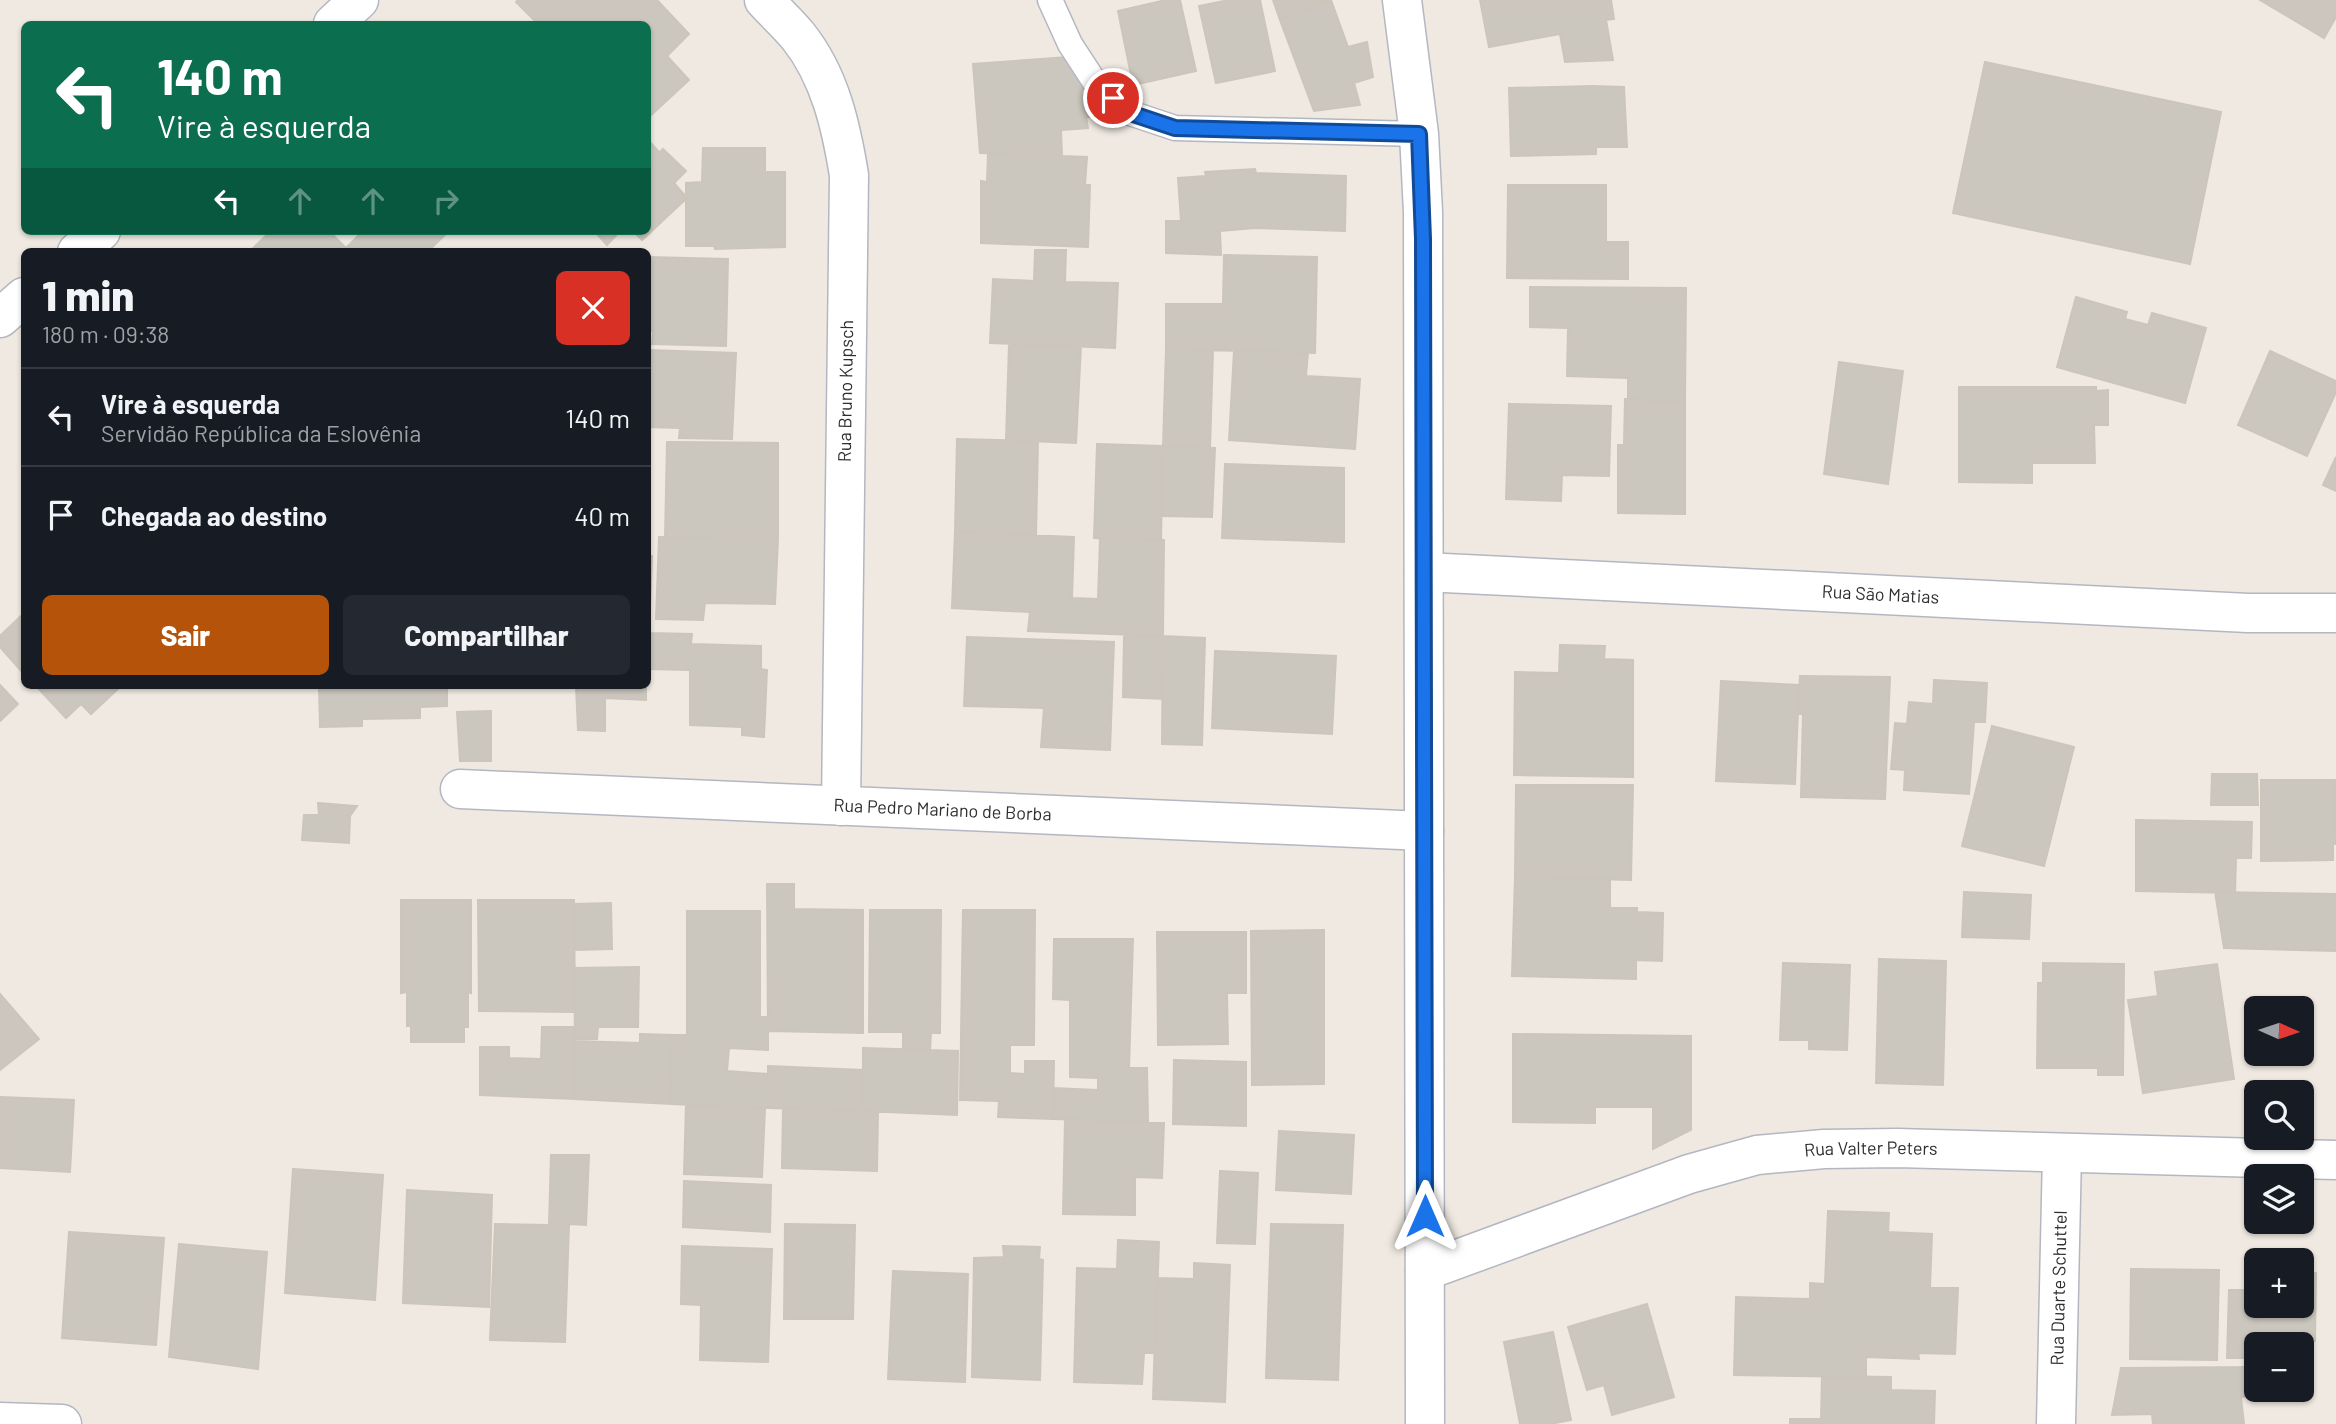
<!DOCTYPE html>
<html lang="pt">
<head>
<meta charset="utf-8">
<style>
  :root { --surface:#171b24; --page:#242831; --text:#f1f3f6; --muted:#9ea1a6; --line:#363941; --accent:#b45309 }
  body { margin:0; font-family:Barlow,sans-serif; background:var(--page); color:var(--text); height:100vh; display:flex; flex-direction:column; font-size:26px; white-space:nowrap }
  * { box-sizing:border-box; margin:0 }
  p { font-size:23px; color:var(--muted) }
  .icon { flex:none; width:38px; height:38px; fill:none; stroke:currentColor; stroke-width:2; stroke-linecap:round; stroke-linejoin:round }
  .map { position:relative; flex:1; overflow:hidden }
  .sheet { position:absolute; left:21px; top:248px; width:630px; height:441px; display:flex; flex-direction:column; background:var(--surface); border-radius:10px; box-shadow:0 2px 5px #0004 }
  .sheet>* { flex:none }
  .guide { position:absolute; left:21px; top:21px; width:630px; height:214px; border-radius:10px; box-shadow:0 2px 5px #0004; background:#0b6e4f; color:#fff; overflow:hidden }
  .needle { width:46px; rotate:93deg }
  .tools { position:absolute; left:2244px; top:996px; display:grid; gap:14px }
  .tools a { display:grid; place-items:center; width:70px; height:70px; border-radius:10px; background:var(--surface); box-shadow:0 2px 5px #0004; font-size:35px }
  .pin { position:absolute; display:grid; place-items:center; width:60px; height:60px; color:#fff; margin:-30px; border:4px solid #fff; border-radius:50%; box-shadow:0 2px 7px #0007 }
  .me { position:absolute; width:77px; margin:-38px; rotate:0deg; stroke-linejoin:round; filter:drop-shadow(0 0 5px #0008) }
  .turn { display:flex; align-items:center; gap:24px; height:147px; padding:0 21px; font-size:32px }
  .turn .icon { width:91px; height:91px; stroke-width:2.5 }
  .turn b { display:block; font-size:49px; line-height:60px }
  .lanes { display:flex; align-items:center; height:66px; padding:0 21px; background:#0003; justify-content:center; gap:35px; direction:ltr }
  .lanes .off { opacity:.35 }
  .round { display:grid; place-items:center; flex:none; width:74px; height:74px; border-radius:10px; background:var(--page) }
  .overview { display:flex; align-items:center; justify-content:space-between; height:119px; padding:0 21px }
  h1 { font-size:42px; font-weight:800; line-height:52px }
  .primary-button { display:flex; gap:14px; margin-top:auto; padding:14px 21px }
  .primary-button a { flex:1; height:80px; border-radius:10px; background:var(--accent); color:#fff; font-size:28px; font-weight:800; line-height:80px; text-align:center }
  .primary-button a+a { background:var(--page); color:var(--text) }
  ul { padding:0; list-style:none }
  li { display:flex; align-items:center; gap:21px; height:98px; padding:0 21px; border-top:2px solid var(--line) }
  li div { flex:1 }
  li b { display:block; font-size:26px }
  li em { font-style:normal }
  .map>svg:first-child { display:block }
  .building { fill:#cbc7bf; stroke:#cbc5ba; stroke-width:2 }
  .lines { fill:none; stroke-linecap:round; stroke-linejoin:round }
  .service-casing { stroke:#b4b7c1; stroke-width:27 }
  .minor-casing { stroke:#b4b7c1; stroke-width:41 }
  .tertiary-casing { stroke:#b4b7c1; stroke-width:41 }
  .service { stroke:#fff; stroke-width:24 }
  .minor { stroke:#fff; stroke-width:38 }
  .tertiary { stroke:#fff; stroke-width:38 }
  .route-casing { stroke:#114b97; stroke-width:18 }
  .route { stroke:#1a73e8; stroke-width:12 }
  .labels { text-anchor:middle; stroke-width:7; stroke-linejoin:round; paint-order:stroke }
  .street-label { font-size:18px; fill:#2e2e2e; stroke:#fff }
</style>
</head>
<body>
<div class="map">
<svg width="2336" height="1424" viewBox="0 0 2336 1424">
  <rect width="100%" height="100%" fill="#efe9e1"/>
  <path class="building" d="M 518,0 L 657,0 L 689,34 L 667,56 L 689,80 L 648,118 L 648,24 L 538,24 L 516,2 Z
    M 1166,0 L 1180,0 L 1196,71 L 1133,85 L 1118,11 Z
    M 1229,0 L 1260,0 L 1275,71 L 1216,83 L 1199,6 Z
    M 1273,0 L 1331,0 L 1280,20 Z
    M 1331,0 L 1348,47 L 1367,42 L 1373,77 L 1354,83 L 1360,105 L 1314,111 L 1280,20 Z
    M 1480,0 L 1611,0 L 1614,19 L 1606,20 L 1613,60 L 1565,62 L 1560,34 L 1489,47 Z
    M 2260,0 L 2336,0 L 2336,17 L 2324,38 Z
    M 1068,57 L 1099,105 L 1101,117 L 1086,117 L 1088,128 L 1061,130 L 1062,155 L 980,153 L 973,64 Z
    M 1985,62 L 2221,112 L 2190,264 L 1953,213 Z
    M 1593,86 L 1624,87 L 1627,147 L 1596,147 L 1596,154 L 1511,156 L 1509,88 Z
    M 648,140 L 660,153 L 648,165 Z
    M 703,148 L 765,148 L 765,172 L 785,172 L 785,247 L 715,249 L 714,246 L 686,246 L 686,183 L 702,182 Z
    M 663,149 L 686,171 L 674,183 L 687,198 L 642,240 L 633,231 L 648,231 L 648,165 Z
    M 988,153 L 1087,157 L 1085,185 L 1090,185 L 1088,247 L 981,243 L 981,181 L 987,182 Z
    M 1255,169 L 1256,173 L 1346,176 L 1345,231 L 1255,228 L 1220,231 L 1221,255 L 1166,253 L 1166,221 L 1181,221 L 1178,178 L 1206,176 L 1205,172 Z
    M 1508,185 L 1606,185 L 1606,242 L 1628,242 L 1628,279 L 1507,278 Z
    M 271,231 L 329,231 L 350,252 L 249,252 Z
    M 358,231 L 449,231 L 427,252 L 350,252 L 346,248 L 361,233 Z
    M 594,231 L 625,231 L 623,234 L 620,231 L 607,245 Z
    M 1035,250 L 1066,250 L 1065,282 L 1118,283 L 1115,348 L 990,343 L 993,279 L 1034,281 Z
    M 1224,255 L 1317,257 L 1315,353 L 1166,349 L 1166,304 L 1223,304 Z
    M 648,257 L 728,259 L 726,346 L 652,344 L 653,331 L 648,331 Z
    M 1530,287 L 1686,288 L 1685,401 L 1628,400 L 1628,378 L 1567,376 L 1568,328 L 1530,327 Z
    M 2076,297 L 2127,312 L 2125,319 L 2148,325 L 2152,313 L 2206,328 L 2185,403 L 2057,367 Z
    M 1009,344 L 1081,346 L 1076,443 L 1006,440 Z
    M 1166,349 L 1213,351 L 1210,448 L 1163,446 Z
    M 648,350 L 736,353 L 732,439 L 679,438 L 680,428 L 648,427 Z
    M 1234,351 L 1308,352 L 1306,376 L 1360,379 L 1355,449 L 1229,440 Z
    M 2270,351 L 2336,381 L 2336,392 L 2307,456 L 2238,425 Z
    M 1839,362 L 1903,371 L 1888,484 L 1824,474 Z
    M 1959,387 L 2096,387 L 2096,391 L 2108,390 L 2108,425 L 2094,425 L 2095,463 L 2032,463 L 2032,483 L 1959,482 Z
    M 1625,399 L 1685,401 L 1685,514 L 1618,513 L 1618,445 L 1624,445 Z
    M 1509,404 L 1611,406 L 1609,476 L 1562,475 L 1561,501 L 1506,499 Z
    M 957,439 L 1038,441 L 1036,535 L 955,532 Z
    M 667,442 L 778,443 L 778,539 L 665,537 Z
    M 1097,444 L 1163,446 L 1161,540 L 1094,538 Z
    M 1163,446 L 1215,448 L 1212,517 L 1161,516 Z
    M 2336,457 L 2336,491 L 2323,485 Z
    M 1225,464 L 1344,468 L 1344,542 L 1222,538 Z
    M 955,532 L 1074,537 L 1072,598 L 1098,599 L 1100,538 L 1164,540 L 1163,636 L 1028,631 L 1030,612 L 952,608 Z
    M 659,537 L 778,539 L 775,604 L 705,603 L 703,620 L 656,619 Z
    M 648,556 L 652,556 L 649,633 L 648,633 Z
    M 24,613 L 24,674 L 0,647 L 0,636 Z
    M 648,633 L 692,634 L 691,644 L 761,646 L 761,669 L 767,670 L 764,737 L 742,735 L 742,727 L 690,725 L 690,670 L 648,669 Z
    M 1124,635 L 1163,636 L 1163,699 L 1123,697 Z
    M 1163,636 L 1205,638 L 1202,745 L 1162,744 Z
    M 967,637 L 1114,642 L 1110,750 L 1041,747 L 1044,708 L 964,706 Z
    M 1560,645 L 1605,646 L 1604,659 L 1633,660 L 1633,777 L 1514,775 L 1515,672 L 1559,673 Z
    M 1215,651 L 1336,656 L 1332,734 L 1212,728 Z
    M 1800,676 L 1890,677 L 1885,799 L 1801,797 L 1803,714 L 1798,714 Z
    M 1934,680 L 1987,683 L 1985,722 L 1974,722 L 1969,794 L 1904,790 L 1905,770 L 1891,769 L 1895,723 L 1907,724 L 1909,702 L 1933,704 Z
    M 1721,681 L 1799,685 L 1795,784 L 1716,781 Z
    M 0,685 L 18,704 L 0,721 Z
    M 36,686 L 121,686 L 91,714 L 81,704 L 66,718 Z
    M 319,686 L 447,686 L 447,706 L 420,707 L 420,718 L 362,719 L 362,726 L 320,727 Z
    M 576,686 L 646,686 L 646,700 L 605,698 L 605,731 L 578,730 Z
    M 491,711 L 491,761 L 460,761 L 457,712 Z
    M 1992,726 L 2074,747 L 2044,866 L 1962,846 Z
    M 2212,774 L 2257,774 L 2258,805 L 2211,805 Z
    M 2261,780 L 2335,780 L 2336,844 L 2333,844 L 2333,860 L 2261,861 Z
    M 1516,785 L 1633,785 L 1631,880 L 1515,877 Z
    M 318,803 L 357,806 L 350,816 L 349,843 L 302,840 L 304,815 L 319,815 Z
    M 2136,820 L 2252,822 L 2251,858 L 2236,858 L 2235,893 L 2136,891 Z
    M 1515,877 L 1610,880 L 1610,908 L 1637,908 L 1637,912 L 1663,913 L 1662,961 L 1636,960 L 1636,979 L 1512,976 Z
    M 767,884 L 794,884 L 794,909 L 863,910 L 863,1033 L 768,1031 Z
    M 1964,892 L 2031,895 L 2029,939 L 1962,937 Z
    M 2215,892 L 2336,894 L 2336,951 L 2224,948 Z
    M 401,900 L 471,900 L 471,993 L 468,992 L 468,1027 L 464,1027 L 464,1042 L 411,1042 L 411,1026 L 407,1026 L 407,992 L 401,993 Z
    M 478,900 L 574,900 L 575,1012 L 479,1011 Z
    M 611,903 L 612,949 L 575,950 L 574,904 Z
    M 870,910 L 941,910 L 940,1033 L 931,1033 L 930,1050 L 903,1049 L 903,1032 L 869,1032 Z
    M 963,910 L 1035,910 L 1034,1045 L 1010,1045 L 1010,1073 L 1025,1074 L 1025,1061 L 1054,1061 L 1053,1119 L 998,1117 L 999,1101 L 960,1100 Z
    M 687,911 L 760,911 L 760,1017 L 768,1017 L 768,1050 L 729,1048 L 727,1071 L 768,1074 L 768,1108 L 671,1104 L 672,1035 L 687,1035 Z
    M 1324,930 L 1324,1084 L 1252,1085 L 1251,931 Z
    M 1157,932 L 1246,932 L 1246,993 L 1227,993 L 1228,1044 L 1158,1045 Z
    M 1054,939 L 1133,939 L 1129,1068 L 1147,1068 L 1148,1122 L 1053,1119 L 1054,1088 L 1098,1090 L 1098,1078 L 1070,1077 L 1070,1000 L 1053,999 Z
    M 1879,959 L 1946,961 L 1943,1085 L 1876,1083 Z
    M 1783,963 L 1850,965 L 1847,1050 L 1809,1049 L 1809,1040 L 1780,1040 Z
    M 2043,963 L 2124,964 L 2123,1075 L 2098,1075 L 2098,1068 L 2037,1068 L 2038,983 L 2043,983 Z
    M 2217,964 L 2234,1079 L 2143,1093 L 2128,1000 L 2158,996 L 2155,972 Z
    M 639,967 L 638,1027 L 598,1027 L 597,1039 L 575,1039 L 574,968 Z
    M 0,994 L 39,1039 L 0,1070 Z
    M 542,1027 L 575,1027 L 575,1099 L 480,1095 L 480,1047 L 509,1047 L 509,1058 L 541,1059 Z
    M 640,1034 L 672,1035 L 671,1104 L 575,1099 L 575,1041 L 640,1043 Z
    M 1513,1034 L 1691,1036 L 1691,1130 L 1653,1149 L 1653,1107 L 1595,1107 L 1595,1123 L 1513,1122 Z
    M 863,1048 L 958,1051 L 957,1115 L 863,1111 Z
    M 1174,1060 L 1246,1062 L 1246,1126 L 1173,1124 Z
    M 768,1066 L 863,1070 L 863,1111 L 768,1108 Z
    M 0,1097 L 74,1100 L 70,1172 L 0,1168 Z
    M 686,1104 L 765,1108 L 762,1177 L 684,1174 Z
    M 783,1108 L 878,1112 L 877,1171 L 782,1168 Z
    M 1065,1119 L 1164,1123 L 1162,1178 L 1135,1177 L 1135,1215 L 1063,1214 Z
    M 1279,1131 L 1354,1135 L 1351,1194 L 1276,1190 Z
    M 551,1155 L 589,1155 L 586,1225 L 569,1224 L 565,1342 L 490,1340 L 495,1224 L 549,1225 Z
    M 293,1169 L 383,1175 L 375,1300 L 285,1293 Z
    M 1220,1171 L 1258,1173 L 1255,1244 L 1217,1243 Z
    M 684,1181 L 771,1185 L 770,1232 L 683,1227 Z
    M 407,1190 L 492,1195 L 489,1307 L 403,1303 Z
    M 1828,1211 L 1889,1213 L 1888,1232 L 1932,1234 L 1930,1288 L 1958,1288 L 1955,1354 L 1918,1353 L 1919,1359 L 1866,1357 L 1866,1377 L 1734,1375 L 1736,1297 L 1810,1299 L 1810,1283 L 1825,1284 Z
    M 785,1224 L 855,1225 L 853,1319 L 784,1319 Z
    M 1271,1224 L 1343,1225 L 1338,1380 L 1266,1378 Z
    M 69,1232 L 164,1238 L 156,1345 L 62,1338 Z
    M 1118,1240 L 1159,1242 L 1155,1353 L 1144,1353 L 1142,1384 L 1074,1382 L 1077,1268 L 1117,1269 Z
    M 179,1244 L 267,1252 L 258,1369 L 169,1357 Z
    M 682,1246 L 772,1249 L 768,1362 L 700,1360 L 701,1305 L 681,1304 Z
    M 1003,1246 L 1040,1247 L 1039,1259 L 1043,1260 L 1040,1380 L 972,1377 L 974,1258 L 1004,1257 Z
    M 1194,1263 L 1230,1265 L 1225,1402 L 1153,1399 L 1157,1278 L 1194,1279 Z
    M 2131,1269 L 2219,1270 L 2217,1360 L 2130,1359 Z
    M 893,1271 L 968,1274 L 965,1382 L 888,1379 Z
    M 2301,1272 L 2316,1273 L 2315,1341 L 2257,1340 L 2258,1306 L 2301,1306 Z
    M 2229,1290 L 2256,1290 L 2256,1306 L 2258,1306 L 2256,1358 L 2227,1358 Z
    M 1647,1304 L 1674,1397 L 1612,1415 L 1604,1385 L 1587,1390 L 1568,1327 Z
    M 1553,1332 L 1571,1420 L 1550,1424 L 1520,1424 L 1504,1342 Z
    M 2256,1367 L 2256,1390 L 2272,1390 L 2273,1395 L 2241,1397 L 2244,1424 L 2153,1424 L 2152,1414 L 2112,1415 L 2121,1368 Z
    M 1822,1376 L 1891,1377 L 1891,1390 L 1935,1391 L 1934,1424 L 1790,1424 L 1790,1419 L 1821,1419 Z"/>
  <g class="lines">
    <defs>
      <path id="service" d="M 1050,0 L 1070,44 L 1096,84 L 1130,113 L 1175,128 L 1419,134"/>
      <g id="minor">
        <path d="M 764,0 C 775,12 788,24 798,36 C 830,76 841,126 849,175 L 841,806"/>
        <path d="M 1402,0 L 1419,134 L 1423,212 L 1425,1424"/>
        <path id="s1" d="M 1424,572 L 2248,613 L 2336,613"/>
        <path id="s2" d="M 460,789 L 1424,831"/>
        <path id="s3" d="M 1425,1271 L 1689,1174 L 1757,1155 L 1824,1149 L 1897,1148 L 2336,1160"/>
        <path d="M 0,1422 L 62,1424"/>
        <path id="s4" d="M 2056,1424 L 2062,1153"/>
      </g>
      <path id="tertiary" d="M 333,24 L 359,0
        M 77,252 L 101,231
        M 0,318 L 24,297"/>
    </defs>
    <use href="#service" class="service-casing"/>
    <use href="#minor" class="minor-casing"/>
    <use href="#tertiary" class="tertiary-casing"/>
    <use href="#service" class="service"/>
    <use href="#minor" class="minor"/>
    <use href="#tertiary" class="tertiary"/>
  </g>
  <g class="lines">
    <defs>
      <path id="route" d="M 1113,98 L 1130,113 L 1175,128 L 1419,134 L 1423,239 L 1425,1216"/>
    </defs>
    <use href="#route" class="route-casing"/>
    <use href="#route" class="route"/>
  </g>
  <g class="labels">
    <g class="street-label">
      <text transform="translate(846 391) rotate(-89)" y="6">Rua Bruno Kupsch</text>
      <text dy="6" stroke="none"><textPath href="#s1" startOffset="457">Rua São Matias</textPath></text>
      <text dy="6" stroke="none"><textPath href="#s2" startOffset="483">Rua Pedro Mariano de Borba</textPath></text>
      <text dy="6" stroke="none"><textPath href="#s3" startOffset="466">Rua Valter Peters</textPath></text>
      <text dy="6" stroke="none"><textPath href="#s4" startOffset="136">Rua Duarte Schuttel</textPath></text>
    </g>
  </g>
</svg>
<div class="tools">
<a><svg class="needle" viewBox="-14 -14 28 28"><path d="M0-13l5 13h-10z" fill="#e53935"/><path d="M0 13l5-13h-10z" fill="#9ea1a6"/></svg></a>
<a><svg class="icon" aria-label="search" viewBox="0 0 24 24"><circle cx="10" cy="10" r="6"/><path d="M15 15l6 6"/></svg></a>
<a><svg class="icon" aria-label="layers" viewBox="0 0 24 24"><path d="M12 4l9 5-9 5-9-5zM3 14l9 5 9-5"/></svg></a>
<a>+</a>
<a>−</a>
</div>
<div class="pin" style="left:1113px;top:98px;background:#d93025"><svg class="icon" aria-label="arrive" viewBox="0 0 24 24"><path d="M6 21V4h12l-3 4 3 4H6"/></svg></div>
<svg class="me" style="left:1425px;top:1216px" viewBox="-20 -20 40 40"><path d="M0-17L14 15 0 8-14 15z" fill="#1a73e8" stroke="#fff" stroke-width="4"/></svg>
<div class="guide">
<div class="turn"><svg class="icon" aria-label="left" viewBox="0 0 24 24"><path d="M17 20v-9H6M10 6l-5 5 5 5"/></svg><div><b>140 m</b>Vire à esquerda</div></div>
<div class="lanes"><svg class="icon" aria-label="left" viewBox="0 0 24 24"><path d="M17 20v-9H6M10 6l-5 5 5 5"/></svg><svg class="icon off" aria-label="ahead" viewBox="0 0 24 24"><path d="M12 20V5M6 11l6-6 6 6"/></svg><svg class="icon off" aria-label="ahead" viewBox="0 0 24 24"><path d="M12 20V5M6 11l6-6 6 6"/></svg><svg class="icon off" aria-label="right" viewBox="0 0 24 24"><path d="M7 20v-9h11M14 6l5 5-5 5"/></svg></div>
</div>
<section class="sheet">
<div class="overview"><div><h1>1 min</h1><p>180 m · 09:38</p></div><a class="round" style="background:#d93025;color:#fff"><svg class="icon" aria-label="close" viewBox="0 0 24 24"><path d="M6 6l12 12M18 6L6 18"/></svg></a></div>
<ul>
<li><svg class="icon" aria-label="left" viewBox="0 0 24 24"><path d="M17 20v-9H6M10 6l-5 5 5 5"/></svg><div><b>Vire à esquerda</b><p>Servidão República da Eslovênia</p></div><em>140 m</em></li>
<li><svg class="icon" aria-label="arrive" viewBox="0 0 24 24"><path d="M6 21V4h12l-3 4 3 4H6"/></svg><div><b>Chegada ao destino</b></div><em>40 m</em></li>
</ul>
<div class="primary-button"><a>Sair</a><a>Compartilhar</a></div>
</section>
</div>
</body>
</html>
